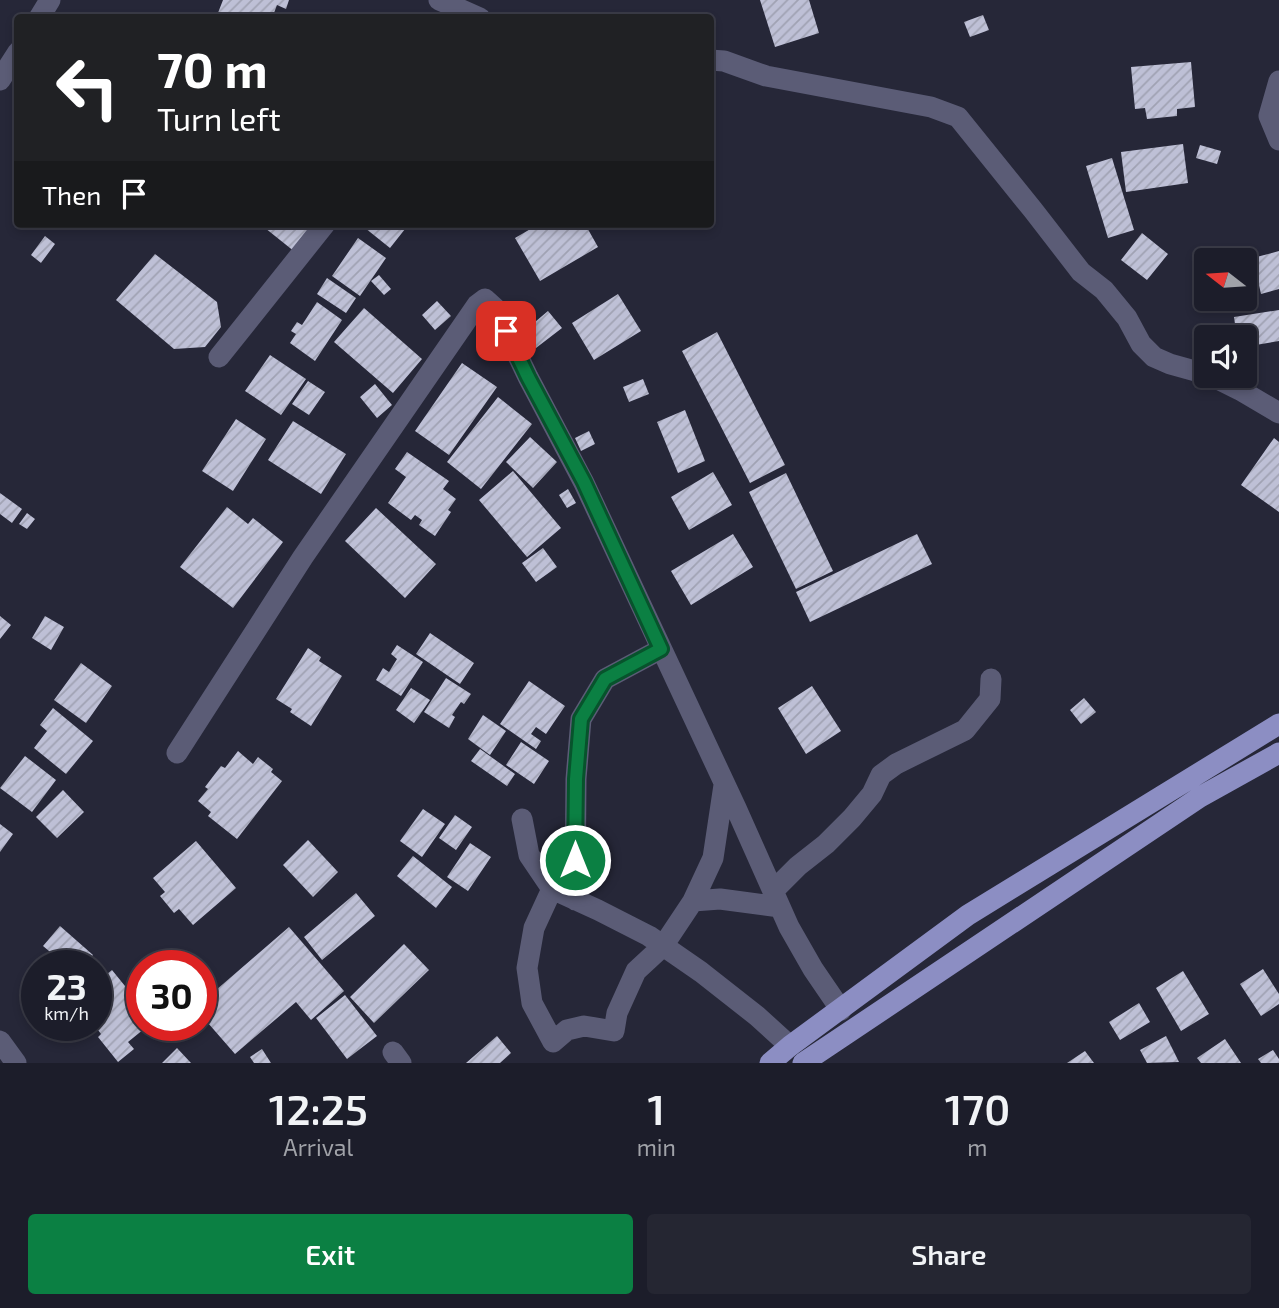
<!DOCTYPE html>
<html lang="en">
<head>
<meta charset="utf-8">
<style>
  :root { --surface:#1c1d2a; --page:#252632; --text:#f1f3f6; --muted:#a0a2a8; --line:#3a3b47; --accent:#0b8043 }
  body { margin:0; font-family:"Exo 2",sans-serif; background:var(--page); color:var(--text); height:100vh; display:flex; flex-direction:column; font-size:26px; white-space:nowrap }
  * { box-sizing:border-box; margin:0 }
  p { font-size:23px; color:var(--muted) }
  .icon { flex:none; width:38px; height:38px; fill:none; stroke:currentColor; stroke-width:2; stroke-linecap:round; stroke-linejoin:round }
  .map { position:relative; height:1063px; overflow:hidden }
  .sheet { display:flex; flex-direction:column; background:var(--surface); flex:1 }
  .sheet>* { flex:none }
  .hud { position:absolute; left:14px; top:14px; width:700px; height:214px; border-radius:7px; box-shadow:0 4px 10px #0003,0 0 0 2px var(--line); background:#202124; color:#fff; overflow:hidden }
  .needle { width:46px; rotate:287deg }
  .controls { position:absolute; left:1194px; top:248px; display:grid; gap:14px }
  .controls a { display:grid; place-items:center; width:63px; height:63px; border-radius:7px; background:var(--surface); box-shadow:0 4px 10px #0003,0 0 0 2px var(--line); font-size:35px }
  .speed { position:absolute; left:21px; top:950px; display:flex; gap:14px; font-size:35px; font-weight:700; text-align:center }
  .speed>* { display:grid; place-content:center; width:91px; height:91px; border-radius:50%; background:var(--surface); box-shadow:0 4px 10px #0003,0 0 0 2px var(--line); line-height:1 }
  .speed small { font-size:18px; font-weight:400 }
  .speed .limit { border:10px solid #d22; background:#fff; color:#111 }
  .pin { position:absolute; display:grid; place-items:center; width:60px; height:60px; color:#fff; margin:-30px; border-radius:14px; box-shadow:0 4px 10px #0006 }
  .me { position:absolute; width:77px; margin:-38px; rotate:0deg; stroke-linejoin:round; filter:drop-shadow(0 0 5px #0008) }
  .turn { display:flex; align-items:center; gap:24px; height:147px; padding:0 28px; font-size:32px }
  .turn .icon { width:91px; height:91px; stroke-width:2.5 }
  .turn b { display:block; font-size:49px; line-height:60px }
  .then { display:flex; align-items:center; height:66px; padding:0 28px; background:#0003; gap:14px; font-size:26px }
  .eta { display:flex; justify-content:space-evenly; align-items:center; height:119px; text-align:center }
  .eta b { font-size:42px; font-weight:600; line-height:49px }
  .action { display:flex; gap:14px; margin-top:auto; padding:14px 28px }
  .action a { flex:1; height:80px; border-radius:7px; background:var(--accent); color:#fff; font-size:28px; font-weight:600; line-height:80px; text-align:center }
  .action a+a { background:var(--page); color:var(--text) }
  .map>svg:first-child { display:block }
  .building { fill:url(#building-hatch) }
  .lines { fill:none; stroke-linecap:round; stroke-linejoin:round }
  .minor { stroke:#5b5c76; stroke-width:21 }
  .major { stroke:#8c8ec3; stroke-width:21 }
  .route-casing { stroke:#07532c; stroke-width:18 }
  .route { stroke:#0b8043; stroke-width:12 }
</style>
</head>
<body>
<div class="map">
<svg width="1279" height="1063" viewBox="0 0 1279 1063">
  <defs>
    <pattern id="building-hatch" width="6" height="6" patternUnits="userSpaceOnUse" patternTransform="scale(1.75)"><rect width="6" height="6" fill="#bec0d6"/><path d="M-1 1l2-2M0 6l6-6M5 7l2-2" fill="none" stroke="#a0a2b3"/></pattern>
  </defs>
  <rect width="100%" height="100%" fill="#262738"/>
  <path class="building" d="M 223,0 L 289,0 L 286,9 L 277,5 L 272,18 L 216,18 Z
    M 760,0 L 809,0 L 819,33 L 775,47 Z
    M 983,15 L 989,30 L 970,37 L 964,22 Z
    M 1191,62 L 1195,107 L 1177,109 L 1177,116 L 1147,119 L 1145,108 L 1135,109 L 1131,67 Z
    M 1183,144 L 1188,183 L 1126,192 L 1121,152 Z
    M 1200,145 L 1221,151 L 1217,164 L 1196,158 Z
    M 1112,158 L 1134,230 L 1108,238 L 1086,166 Z
    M 268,224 L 318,224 L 295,252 L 265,228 Z
    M 360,224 L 409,224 L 390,248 Z
    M 539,224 L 585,224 L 598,247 L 540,281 L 515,238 Z
    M 1142,233 L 1168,254 L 1147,280 L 1121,260 Z
    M 45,236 L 55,244 L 41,263 L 31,255 Z
    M 358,238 L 386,258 L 360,296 L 332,276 Z
    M 1279,251 L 1279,289 L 1261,294 L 1253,258 Z
    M 155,254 L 217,302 L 221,327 L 205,347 L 174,349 L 116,300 Z
    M 379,275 L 391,289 L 384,295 L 371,281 Z
    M 327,278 L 356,298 L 346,313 L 317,294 Z
    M 618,294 L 641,331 L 594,360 L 572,323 Z
    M 437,301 L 451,316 L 435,330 L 422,315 Z
    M 317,302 L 342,320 L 315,361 L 290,343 L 296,334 L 291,331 L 297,322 L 302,325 Z
    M 364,308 L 422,359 L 393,393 L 334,342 Z
    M 1279,310 L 1279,341 L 1244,347 L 1244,338 L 1237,338 L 1234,317 Z
    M 548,311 L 562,328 L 536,348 L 523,332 Z
    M 717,332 L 785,465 L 750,483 L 682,351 Z
    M 270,355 L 306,379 L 281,415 L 245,391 Z
    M 462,363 L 497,387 L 449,455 L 415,431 Z
    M 643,379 L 649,394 L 629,402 L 623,387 Z
    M 308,381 L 325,392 L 309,415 L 292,404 Z
    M 375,384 L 392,405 L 377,418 L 360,397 Z
    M 498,397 L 532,424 L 481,489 L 447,462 Z
    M 685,410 L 705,461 L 678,473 L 657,422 Z
    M 236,419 L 266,439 L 233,491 L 202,471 Z
    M 293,421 L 346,454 L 321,494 L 268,460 Z
    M 589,431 L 595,444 L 581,451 L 575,438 Z
    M 530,437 L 557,462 L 533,488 L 506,462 Z
    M 1274,438 L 1279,442 L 1279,512 L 1241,485 Z
    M 407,452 L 449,481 L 443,489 L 456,499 L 448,510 L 451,512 L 435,536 L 419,525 L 422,520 L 415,515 L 411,520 L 388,503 L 406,477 L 395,469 Z
    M 513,471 L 561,528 L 527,557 L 479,500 Z
    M 713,472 L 732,505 L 689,530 L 671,497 Z
    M 786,473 L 833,571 L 796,589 L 749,492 Z
    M 568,489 L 576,503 L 567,508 L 559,495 Z
    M 0,493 L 22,509 L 12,523 L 0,514 Z
    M 227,507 L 248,524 L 253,518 L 283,542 L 233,608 L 180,567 Z
    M 376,508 L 436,564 L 405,598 L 345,541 Z
    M 27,513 L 35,519 L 27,529 L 19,524 Z
    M 733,534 L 753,567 L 691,605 L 671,571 Z
    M 917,534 L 932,564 L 810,622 L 796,592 Z
    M 543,548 L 557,567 L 536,582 L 522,563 Z
    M 0,616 L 11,625 L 0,639 Z
    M 45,616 L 64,627 L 51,650 L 32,638 Z
    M 430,633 L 474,663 L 460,684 L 416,654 Z
    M 397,645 L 423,662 L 401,696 L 376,680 L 383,668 L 389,672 L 397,659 L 391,654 Z
    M 308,648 L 321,657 L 319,661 L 342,676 L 311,726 L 290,712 L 292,709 L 276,699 Z
    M 81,663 L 112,686 L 86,723 L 54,700 Z
    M 446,678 L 471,694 L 464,704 L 461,702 L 452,715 L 455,717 L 449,728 L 424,712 Z
    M 529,681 L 565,706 L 546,734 L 536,727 L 531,734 L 541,741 L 536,749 L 500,724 Z
    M 812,686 L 841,731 L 806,754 L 778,708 Z
    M 411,688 L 430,700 L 414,723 L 396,710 Z
    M 1084,698 L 1096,712 L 1081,724 L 1070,710 Z
    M 53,708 L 93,741 L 66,774 L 34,748 L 47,731 L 40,725 Z
    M 483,715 L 506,731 L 490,755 L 468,739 Z
    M 521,742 L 549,761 L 534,784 L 506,765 Z
    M 480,749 L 515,774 L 507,786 L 471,761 Z
    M 238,751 L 253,764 L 258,757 L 273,769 L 271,772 L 282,781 L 237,839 L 208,816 L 211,812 L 198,801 L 208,789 L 205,787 L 221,766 L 225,768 Z
    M 25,756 L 56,780 L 32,812 L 0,788 Z
    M 63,790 L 84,812 L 57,838 L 36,817 Z
    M 423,809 L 445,824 L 422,857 L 400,841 Z
    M 455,815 L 472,827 L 456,850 L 439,838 Z
    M 0,824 L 13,834 L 0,852 Z
    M 308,840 L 338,872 L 313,897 L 283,865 Z
    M 196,841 L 236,888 L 193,925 L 179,909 L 174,913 L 160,896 L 165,892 L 153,878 Z
    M 470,843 L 491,857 L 468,891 L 447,877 Z
    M 413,856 L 452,887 L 436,908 L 397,876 Z
    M 356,893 L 375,916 L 322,960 L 304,937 Z
    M 60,926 L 93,955 L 84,966 L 67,966 L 43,946 Z
    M 289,927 L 344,991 L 311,1020 L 296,1002 L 235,1054 L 201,1015 L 201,1003 Z
    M 404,944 L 429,970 L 374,1023 L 350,997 Z
    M 1263,969 L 1279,994 L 1279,1004 L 1261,1016 L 1240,984 Z
    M 112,970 L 142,1007 L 142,1026 L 155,1026 L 147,1032 L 144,1029 L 128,1042 L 134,1049 L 118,1062 L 98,1037 L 101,1034 L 95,1026 L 90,1031 L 85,1026 L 96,1026 L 96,983 Z
    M 1183,971 L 1209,1014 L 1181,1031 L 1156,988 Z
    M 345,995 L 377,1036 L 347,1059 L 316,1018 Z
    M 1139,1003 L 1150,1022 L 1120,1040 L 1109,1022 Z
    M 497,1036 L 511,1053 L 500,1063 L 466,1063 Z
    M 1166,1036 L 1179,1062 L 1147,1063 L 1140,1050 Z
    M 1225,1039 L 1241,1063 L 1201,1063 L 1197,1058 Z
    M 177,1048 L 191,1063 L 162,1063 Z
    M 262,1049 L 271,1063 L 254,1063 L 250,1057 Z
    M 1273,1050 L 1279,1059 L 1279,1063 L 1261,1063 L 1258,1059 Z
    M 1085,1051 L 1094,1063 L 1067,1063 Z"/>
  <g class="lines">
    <path class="minor" d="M 439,0 L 480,18
      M 39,18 L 50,0
      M 710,60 L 724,61 L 766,76 L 931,107 L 958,117 L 1033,210 L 1081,272 L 1104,290 L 1127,318 L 1141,344 L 1154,357 L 1170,364 L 1206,374
      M 0,80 L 18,52
      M 1279,81 L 1269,116 L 1279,140
      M 219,357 L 325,224
      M 1212,376 L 1240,390 L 1279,413
      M 177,753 L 303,557 L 477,305 L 485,299 L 495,308 L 528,377 L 584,483 L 736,808 L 789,927 L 813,969 L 841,1010
      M 522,819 L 529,855 L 552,889 L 598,910 L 649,936 L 701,972 L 757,1016 L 790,1046
      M 552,889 L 534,928 L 527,968 L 532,1003 L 553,1042 L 567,1030 L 584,1026 L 614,1031 L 617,1013 L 636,971 L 663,946 L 693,901 L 713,858 L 724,785
      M 773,891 L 798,866 L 826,844 L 852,818 L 872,794 L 881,775 L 896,764 L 965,730 L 990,699 L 991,679
      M 575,900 L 576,779 L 581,719 L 605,679 L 661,649
      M 693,901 L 720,899 L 780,907
      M 0,1041 L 16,1063
      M 393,1052 L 401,1063"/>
    <path class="major" d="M 770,1063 L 790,1046 L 968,915 L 1279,724
      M 803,1063 L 1200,797 L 1279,753"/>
  </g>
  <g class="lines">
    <defs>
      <path id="route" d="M 506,331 L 528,377 L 584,482 L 661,649 L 605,679 L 581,719 L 576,779 L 575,860"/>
    </defs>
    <use href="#route" class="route-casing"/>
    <use href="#route" class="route"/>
  </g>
</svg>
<div class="controls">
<a><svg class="needle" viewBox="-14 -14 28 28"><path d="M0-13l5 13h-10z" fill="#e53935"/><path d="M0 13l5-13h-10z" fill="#a0a2a8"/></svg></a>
<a><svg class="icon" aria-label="sound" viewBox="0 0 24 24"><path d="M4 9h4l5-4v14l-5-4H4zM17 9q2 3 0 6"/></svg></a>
</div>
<div class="speed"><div>23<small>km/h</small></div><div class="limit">30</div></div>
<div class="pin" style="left:506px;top:331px;background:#d93025"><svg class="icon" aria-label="arrive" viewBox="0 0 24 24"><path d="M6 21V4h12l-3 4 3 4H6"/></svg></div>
<svg class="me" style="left:575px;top:860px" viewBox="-20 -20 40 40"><circle r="17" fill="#0b8043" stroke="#fff" stroke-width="3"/><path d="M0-11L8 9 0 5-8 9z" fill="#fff"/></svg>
<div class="hud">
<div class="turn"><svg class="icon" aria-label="left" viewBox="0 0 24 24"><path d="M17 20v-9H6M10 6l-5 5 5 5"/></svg><div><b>70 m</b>Turn left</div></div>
<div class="then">Then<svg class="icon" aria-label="arrive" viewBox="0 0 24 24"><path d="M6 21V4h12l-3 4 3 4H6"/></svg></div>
</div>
</div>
<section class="sheet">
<div class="eta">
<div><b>12:25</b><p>Arrival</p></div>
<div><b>1</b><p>min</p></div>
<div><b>170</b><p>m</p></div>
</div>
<div class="action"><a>Exit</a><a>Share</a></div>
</section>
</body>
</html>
